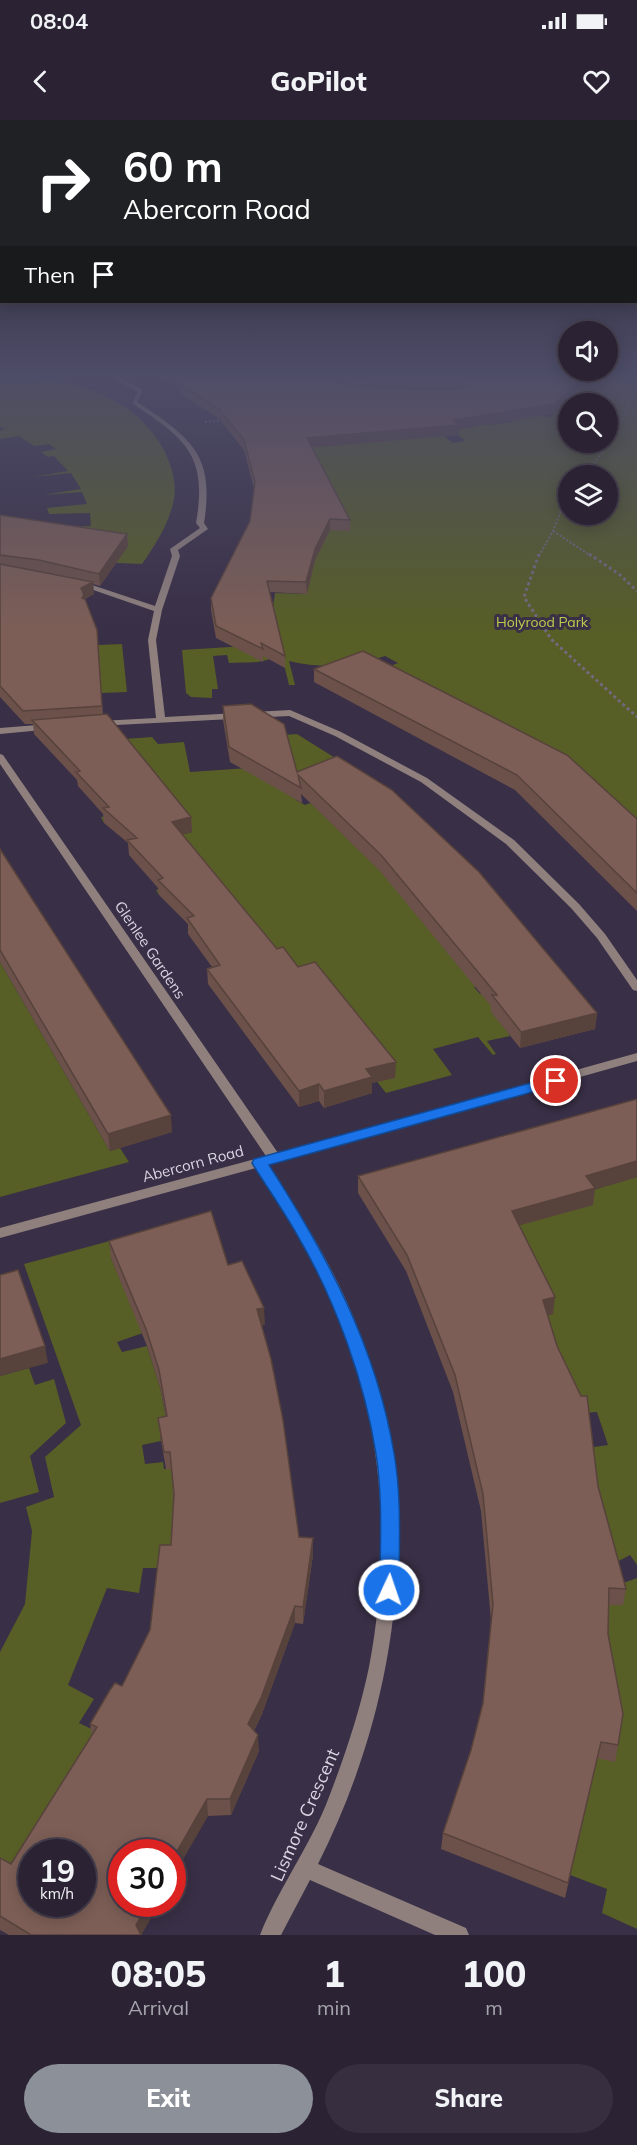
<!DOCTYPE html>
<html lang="en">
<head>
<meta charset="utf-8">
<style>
  :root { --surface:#2b2334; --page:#372f40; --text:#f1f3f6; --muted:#a6a4ac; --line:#47404f; --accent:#8c9099 }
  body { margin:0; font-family:Mulish,sans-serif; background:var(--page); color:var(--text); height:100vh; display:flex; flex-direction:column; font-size:22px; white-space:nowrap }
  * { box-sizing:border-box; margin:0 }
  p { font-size:20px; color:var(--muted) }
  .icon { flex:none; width:33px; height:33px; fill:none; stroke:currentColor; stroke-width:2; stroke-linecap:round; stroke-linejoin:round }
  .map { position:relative; height:1815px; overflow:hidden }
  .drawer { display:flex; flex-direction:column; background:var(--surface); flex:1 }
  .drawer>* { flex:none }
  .banner { position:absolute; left:0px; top:0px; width:638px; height:183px; box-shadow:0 3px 15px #0003,0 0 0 2px var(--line); background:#202124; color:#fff; overflow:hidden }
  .controls { position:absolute; left:558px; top:201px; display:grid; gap:12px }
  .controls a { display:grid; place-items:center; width:60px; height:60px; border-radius:50%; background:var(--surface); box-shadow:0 3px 15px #0003,0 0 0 2px var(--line); font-size:30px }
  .speed { position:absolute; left:18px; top:1719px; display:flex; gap:12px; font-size:30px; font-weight:700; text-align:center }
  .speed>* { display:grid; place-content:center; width:78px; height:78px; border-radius:50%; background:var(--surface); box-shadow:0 3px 15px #0003,0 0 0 2px var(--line); line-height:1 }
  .speed small { font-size:15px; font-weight:400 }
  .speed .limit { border:9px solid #d22; background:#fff; color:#111 }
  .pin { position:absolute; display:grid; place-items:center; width:51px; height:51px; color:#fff; margin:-26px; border:3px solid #fff; border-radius:50%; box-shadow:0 2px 6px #0007 }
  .me { position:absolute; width:66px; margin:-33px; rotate:3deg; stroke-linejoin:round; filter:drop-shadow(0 0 4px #0008) }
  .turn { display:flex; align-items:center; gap:21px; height:126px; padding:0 24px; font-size:27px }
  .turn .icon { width:78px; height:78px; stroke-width:2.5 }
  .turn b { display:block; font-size:42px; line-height:51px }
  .then { display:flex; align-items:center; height:57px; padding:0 24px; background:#0003; gap:12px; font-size:22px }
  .eta { display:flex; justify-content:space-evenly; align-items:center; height:102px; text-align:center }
  .eta b { font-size:36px; font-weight:800; line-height:42px }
  .button { display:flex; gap:12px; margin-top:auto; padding:12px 24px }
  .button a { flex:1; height:69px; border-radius:36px; background:var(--accent); color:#fff; font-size:24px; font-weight:800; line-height:69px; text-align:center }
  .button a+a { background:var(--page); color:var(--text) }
  .status { display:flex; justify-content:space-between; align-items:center; height:42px; padding:0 30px; background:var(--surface); direction:ltr }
  .status svg { height:16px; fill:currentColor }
  header { display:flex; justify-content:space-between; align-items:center; height:78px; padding:0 24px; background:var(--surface); font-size:27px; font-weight:800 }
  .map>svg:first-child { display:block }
  .green { fill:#575e26; fill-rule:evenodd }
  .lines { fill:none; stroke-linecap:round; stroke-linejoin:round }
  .path-far1 { stroke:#726a7e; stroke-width:2; stroke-dasharray:2 2; stroke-linecap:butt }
  .path { stroke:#726a7e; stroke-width:3; stroke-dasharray:3 3; stroke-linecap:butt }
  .street { fill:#8f807e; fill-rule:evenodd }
  .wall { fill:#6b514a }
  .shaded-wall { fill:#57423c }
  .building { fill:#7c5e56; stroke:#57423c; stroke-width:1.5; fill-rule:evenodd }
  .route { fill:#1a73e8; stroke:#114b97; stroke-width:1.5 }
  .labels { text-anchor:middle; stroke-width:6; stroke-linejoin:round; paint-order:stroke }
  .far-park-label { font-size:14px; fill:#becc4c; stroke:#392f46 }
  .street-label { font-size:15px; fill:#dad4e3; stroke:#392f46 }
  .near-street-label { font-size:18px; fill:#dad4e3; stroke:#392f46 }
</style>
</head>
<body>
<div class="status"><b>08:04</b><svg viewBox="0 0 49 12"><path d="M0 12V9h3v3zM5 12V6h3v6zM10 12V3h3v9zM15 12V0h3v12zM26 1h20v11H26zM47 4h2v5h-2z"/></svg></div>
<header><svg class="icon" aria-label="back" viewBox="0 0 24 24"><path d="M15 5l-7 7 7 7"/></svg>GoPilot<svg class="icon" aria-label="heart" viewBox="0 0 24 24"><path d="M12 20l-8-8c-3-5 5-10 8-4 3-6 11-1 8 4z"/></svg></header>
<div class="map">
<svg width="637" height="1815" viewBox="0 0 637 1815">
  <rect width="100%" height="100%" fill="#392f46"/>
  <path class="green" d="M 0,256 C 60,256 133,271 164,330 C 171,345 177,362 174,379 C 169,404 156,424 142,444 L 116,443 L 124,430 L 43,408 L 91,406 L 90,393 L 49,394 L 47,388 L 87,384 L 82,372 L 43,375 L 81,369 L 71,353 L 32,357 L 68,351 L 54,336 L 48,337 L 41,332 L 56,329 L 49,324 L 34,326 L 19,316 L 0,319 L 0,311 L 5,309 L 0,307 Z
    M 529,256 L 637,256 L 637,716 L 575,659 L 517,671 L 374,552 L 398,543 L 385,536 C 353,547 323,549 289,541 L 295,565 L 289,565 L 281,532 C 267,545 248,542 229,543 L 227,535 L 213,536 L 218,569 L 212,569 L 212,578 L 191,577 L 186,573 L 182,530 L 246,526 L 272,514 L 274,490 L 238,490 L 273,487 L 275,473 L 306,474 L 280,323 L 444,316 L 453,323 L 465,321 L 453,310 L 475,307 L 459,295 L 472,294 L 489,305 L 512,302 L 513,294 L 528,298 L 532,295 L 551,297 L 563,285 ZM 568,284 L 608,284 L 608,322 L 568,322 ZM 568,356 L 608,356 L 608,394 L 568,394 Z
    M 0,476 L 70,486 L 92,494 L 35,502 L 96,519 L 98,525 L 122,524 L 127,572 L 102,573 Z
    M 297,614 L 340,641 L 290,669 L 296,680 L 305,685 L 310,683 C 380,728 428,802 481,865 L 474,867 L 480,874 L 486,873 L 510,916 L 487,921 L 496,934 L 493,935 L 478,917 L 433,929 L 452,955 L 386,973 L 299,863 L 209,762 L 159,775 L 156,770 L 206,757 L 173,717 L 192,712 C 173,682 132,696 104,703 L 101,697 L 147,686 L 97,621 L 152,617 L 158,624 L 184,622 L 190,652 L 291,645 L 283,615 Z
    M 0,842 L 110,1031 L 120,1028 L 129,1042 L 0,1077 Z
    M 637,1057 L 637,1445 L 630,1435 L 615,1443 L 581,1329 L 608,1325 L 597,1292 L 570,1294 L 534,1198 L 552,1194 L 514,1112 L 522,1103 L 592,1084 L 583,1073 Z
    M 188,1100 L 111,1138 L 143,1213 L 117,1222 L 122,1232 L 147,1226 L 160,1267 L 169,1313 L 160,1315 L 161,1321 L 142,1325 L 145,1344 L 163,1342 L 164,1349 L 172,1349 L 176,1391 L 172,1442 L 161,1448 L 143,1448 L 139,1473 L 107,1468 L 68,1565 L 94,1579 L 79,1603 L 98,1612 L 32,1732 L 0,1752 L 0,1532 L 25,1484 L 32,1411 L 26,1387 L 54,1377 L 45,1337 L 81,1305 L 24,1144 Z
    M 29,1248 L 35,1265 L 54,1259 L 66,1303 L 30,1336 L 39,1372 L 0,1383 L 0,1256 Z
    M 637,1458 L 637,1809 L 602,1793 L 607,1769 L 570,1755 L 597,1638 L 600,1485 L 618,1465 Z"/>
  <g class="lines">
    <path class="path-far1" d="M 205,302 L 224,300
      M 584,356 C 608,327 627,298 637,262
      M 553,411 L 591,436
      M 539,436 L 553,411 L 568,373"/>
    <path class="path" d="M 539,434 L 524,477 L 551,519 L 637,597
      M 589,434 L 619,454 L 637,471"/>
    <path class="street" d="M 110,256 L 117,256 L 143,270 L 137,282 C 191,318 215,334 204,403 L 208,409 L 178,430 L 180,436 L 162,490 L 156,520 L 165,597 L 290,590 L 341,612 L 427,658 L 514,720 L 579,784 L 605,814 L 637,860 L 637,871 L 633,870 L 597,818 L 571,788 L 506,724 L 421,662 L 335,616 L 289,596 L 97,606 L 95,604 L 100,601 L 156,598 L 148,520 L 154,491 L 76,464 L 83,462 L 155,486 L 172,436 L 170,429 L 200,408 L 196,403 C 208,334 185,319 132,283 L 138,272 Z
      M 50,604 L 55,607 L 53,609 L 0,614 L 0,608 Z
      M 0,634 L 3,635 L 278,1033 L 637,933 L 637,941 L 267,1045 C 304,1098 338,1155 361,1216 C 426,1388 400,1581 318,1744 L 466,1808 L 469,1815 L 435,1815 L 310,1760 L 281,1815 L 260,1815 C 279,1767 311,1725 329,1677 C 345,1635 360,1591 369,1547 C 390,1437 385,1321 346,1216 C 324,1156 291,1101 256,1048 L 0,1118 L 0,1108 L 266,1036 L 0,644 Z"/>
  </g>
  <path class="wall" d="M 161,256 L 314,256 L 345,264 L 357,265 L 315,256 L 591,256 L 554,294 L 459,309 L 459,315 L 312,327 L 350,400 L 350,411 L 330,410 L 315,440 L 307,474 L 270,472 L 285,536 L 285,548 L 263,536 L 263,542 L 216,518 L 211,490 L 211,478 L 250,401 L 254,368 L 244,330 L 219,299 L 179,272 L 179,268 Z
    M 0,395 L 127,414 L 128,426 L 100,466 L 93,464 L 94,474 L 85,479 L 97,510 L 103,595 L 191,697 L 192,712 L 182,714 L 277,829 L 298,847 L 395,958 L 372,963 L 372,973 L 324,988 L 319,981 L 299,987 L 208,864 L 207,849 L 212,847 L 188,814 L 188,804 L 159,775 L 158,768 L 129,735 L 128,723 L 104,703 L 103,694 L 78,666 L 77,660 L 34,614 L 33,604 L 25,604 L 0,577 Z
    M 314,549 L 637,699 L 637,791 L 515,670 L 314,562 Z
    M 223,586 L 297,652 L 597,893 L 595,909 L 520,928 L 491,892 L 491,886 L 380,751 L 301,674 L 302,683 L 230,642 L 223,600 Z
    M 0,729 L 172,1012 L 110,1031 L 0,842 Z
    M 637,979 L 637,1057 L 595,1069 L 593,1085 L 519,1105 L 553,1194 L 548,1195 L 598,1366 L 626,1469 L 623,1485 L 609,1485 L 608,1514 L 618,1625 L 615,1642 L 597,1638 L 565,1778 L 441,1729 L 443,1713 L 471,1630 L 483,1584 L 491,1500 L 481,1391 L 453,1272 L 406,1151 L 358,1073 L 358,1056 Z
    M 109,1121 L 228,1145 L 265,1205 L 262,1205 L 299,1417 L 313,1435 L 303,1504 L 295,1503 L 262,1594 L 254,1611 L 259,1631 L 231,1695 L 208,1696 L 122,1784 L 159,1784 L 141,1815 L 9,1815 L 0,1810 L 0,1738 L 11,1744 L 92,1616 L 90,1604 L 122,1566 L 150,1510 L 171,1425 L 174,1374 L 172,1349 L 166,1349 L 160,1315 L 158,1298 L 166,1297 L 160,1267 L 147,1226 L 111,1138 Z"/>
  <path class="shaded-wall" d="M 583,256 L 591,256 L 554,294 L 459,309 L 459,315 L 307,328 L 307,318 L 453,300 Z
    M 330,399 L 330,410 L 315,440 L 307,474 L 306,462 L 315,429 Z
    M 127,414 L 128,426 L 100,466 L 99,454 Z
    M 93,462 L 94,474 L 84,479 L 83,490 L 81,468 Z
    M 191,697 L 192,712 L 173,717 L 172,702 Z
    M 597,893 L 595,909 L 520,928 L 521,912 Z
    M 396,942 L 395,958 L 372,963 L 372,973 L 324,988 L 324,971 L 366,949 Z
    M 319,964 L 319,981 L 299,987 L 299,971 Z
    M 171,995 L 172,1012 L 110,1031 L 108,1014 Z
    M 637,1041 L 637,1057 L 595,1069 L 593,1085 L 510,1108 L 512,1091 L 586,1056 Z
    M 555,1177 L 553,1194 L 541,1197 L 543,1180 Z
    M 264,1188 L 265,1205 L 258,1206 L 257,1189 Z
    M 45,1226 L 48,1243 L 0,1256 L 0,1239 Z
    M 313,1418 L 313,1435 L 303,1504 L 303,1487 Z
    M 295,1486 L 295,1503 L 262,1594 L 249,1621 L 248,1604 Z
    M 258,1615 L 259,1631 L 231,1695 L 230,1679 Z
    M 207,1679 L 208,1696 L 172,1759 L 172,1740 Z
    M 148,1784 L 159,1784 L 141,1815 L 136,1805 Z"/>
  <path class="building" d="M 175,256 L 314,256 L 345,264 L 382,268 L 453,270 L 467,265 L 461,261 L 371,259 L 356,256 L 583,256 L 555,284 L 453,300 L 459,305 L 307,318 L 350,400 L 330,399 L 315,429 L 306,462 L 267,461 L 285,536 L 261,523 L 263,529 L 216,506 L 211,478 L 250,401 L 255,362 L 244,320 L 219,289 L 179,263 L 184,262 Z
    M 0,395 L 127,414 L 99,454 L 39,440 L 0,435 Z
    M 0,444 L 93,462 L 81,468 L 84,475 L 82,478 L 85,479 L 97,510 L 102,586 L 23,591 L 0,566 Z
    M 363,531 L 567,635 L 637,699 L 637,773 L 517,655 L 314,549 Z
    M 251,584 L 284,604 L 297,652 L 337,636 L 392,670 L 479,752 L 597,893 L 521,912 L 492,875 L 497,875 L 381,735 L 298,655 L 301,668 L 229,627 L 223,586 Z
    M 107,594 L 191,697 L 172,702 L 277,829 L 283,827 L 298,847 L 315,842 L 396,942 L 366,949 L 372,957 L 324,971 L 319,964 L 299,971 L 207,849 L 220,845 L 187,798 L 194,796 L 158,760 L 163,758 L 127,720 L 137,718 L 103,688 L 109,687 L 76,652 L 80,651 L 32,600 Z
    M 0,729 L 171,995 L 108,1014 L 0,830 Z
    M 637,979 L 637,1041 L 586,1056 L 595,1068 L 512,1091 L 555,1177 L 543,1180 L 557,1226 L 581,1276 L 587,1276 L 598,1366 L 626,1469 L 609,1468 L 608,1514 L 623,1594 L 618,1625 L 601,1622 L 568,1763 L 443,1713 L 471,1630 L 483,1583 L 493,1484 L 483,1374 L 455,1255 L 407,1135 L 358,1056 Z
    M 211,1091 L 228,1145 L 242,1141 L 264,1188 L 257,1189 L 271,1239 L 283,1300 L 299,1417 L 313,1418 L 303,1487 L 295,1486 L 261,1578 L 248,1604 L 258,1615 L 230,1679 L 207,1679 L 172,1740 L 172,1732 L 122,1732 L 122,1784 L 148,1784 L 136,1805 L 141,1815 L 31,1815 L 0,1796 L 0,1738 L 11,1744 L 97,1607 L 90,1604 L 110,1570 L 115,1563 L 122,1566 L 150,1510 L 160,1425 L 171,1425 L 174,1374 L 170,1332 L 164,1332 L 158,1298 L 167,1296 L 159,1250 L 146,1209 L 109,1121 ZM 32,1732 L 82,1732 L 82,1784 L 32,1784 Z
    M 18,1150 L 45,1226 L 0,1239 L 0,1155 Z"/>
  <linearGradient id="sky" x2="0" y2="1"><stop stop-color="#1f1a26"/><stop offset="0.5" stop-color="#4e4d68"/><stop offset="1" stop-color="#4e4d68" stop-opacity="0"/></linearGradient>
  <rect width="637" height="510" fill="url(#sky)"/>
  <path class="route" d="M 556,956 L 563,961 L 561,964 L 269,1045 C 327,1135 376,1226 394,1333 C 402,1378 399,1425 399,1470 L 396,1476 L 389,1479 L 382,1476 L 380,1470 C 380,1425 383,1379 376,1334 C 365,1263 336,1182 300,1120 C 286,1094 268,1069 252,1043 L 254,1039 Z"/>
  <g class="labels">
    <g class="far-park-label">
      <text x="542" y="507">Holyrood Park</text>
    </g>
    <g class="street-label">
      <text transform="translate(150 830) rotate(56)" y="5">Glenlee Gardens</text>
      <text transform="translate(193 1044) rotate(-15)" y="5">Abercorn Road</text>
    </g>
    <g class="near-street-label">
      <text transform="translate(305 1695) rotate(-66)" y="6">Lismore Crescent</text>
    </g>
  </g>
</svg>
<div class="controls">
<a><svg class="icon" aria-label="sound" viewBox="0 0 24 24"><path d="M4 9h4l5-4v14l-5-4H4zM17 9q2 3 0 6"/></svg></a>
<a><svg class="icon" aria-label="search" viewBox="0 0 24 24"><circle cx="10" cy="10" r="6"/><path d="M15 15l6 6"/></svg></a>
<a><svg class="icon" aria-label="layers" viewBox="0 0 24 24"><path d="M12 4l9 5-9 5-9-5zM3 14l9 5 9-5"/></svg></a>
</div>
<div class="speed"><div>19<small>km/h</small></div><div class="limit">30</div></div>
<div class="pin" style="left:556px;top:961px;background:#d93025"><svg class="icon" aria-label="arrive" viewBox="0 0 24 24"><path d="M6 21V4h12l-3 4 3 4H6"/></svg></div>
<svg class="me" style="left:389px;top:1470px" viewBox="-20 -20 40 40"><circle r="17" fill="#1a73e8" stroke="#fff" stroke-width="3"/><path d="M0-11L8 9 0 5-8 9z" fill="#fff"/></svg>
<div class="banner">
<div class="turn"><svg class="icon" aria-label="right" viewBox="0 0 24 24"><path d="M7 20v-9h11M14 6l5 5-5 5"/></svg><div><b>60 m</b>Abercorn Road</div></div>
<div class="then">Then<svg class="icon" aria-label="arrive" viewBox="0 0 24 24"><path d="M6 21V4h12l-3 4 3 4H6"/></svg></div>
</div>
</div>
<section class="drawer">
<div class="eta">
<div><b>08:05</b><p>Arrival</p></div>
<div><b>1</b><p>min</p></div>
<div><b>100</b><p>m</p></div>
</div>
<div class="button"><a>Exit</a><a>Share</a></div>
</section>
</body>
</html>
